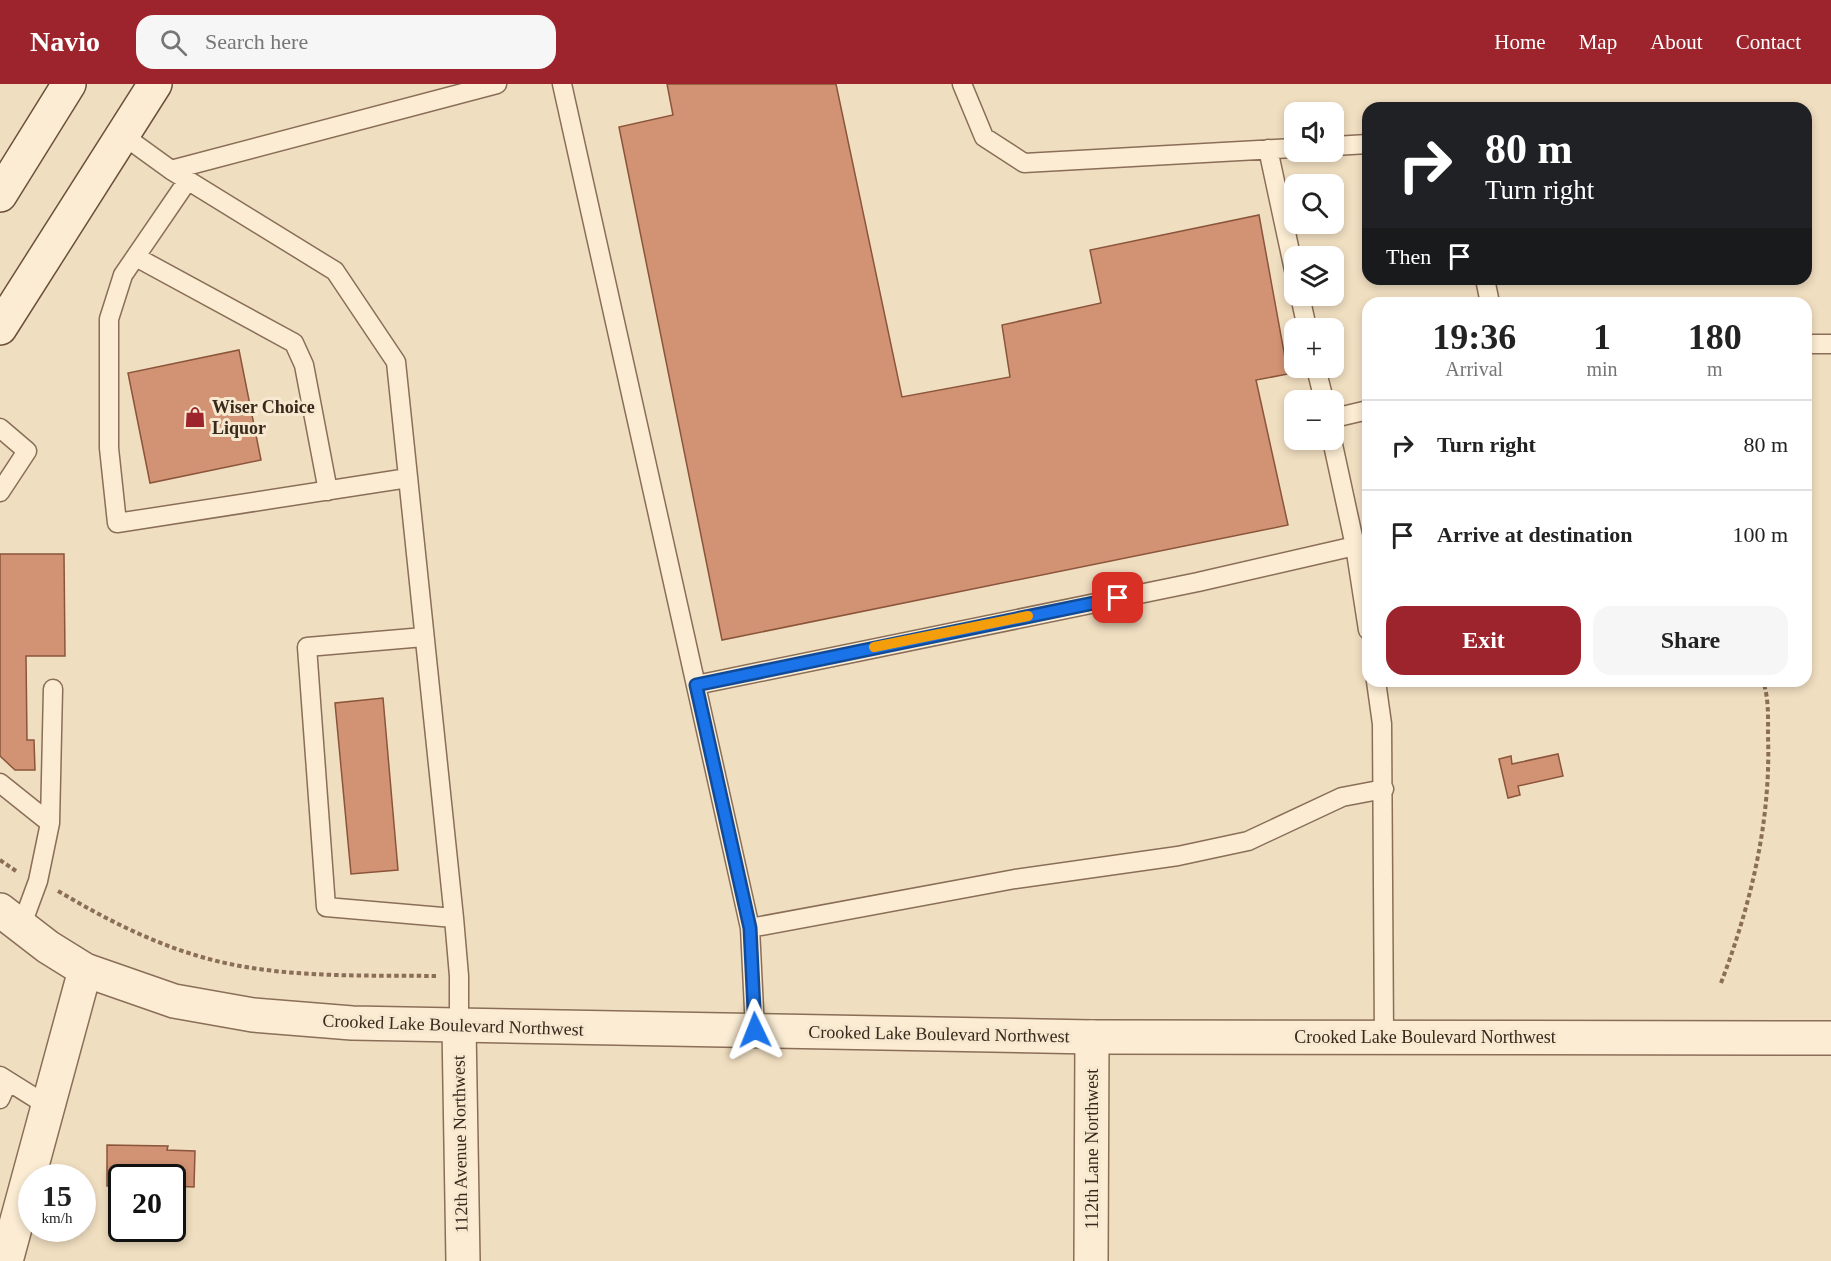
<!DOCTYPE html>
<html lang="en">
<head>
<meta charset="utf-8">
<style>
  :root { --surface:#fff; --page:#f6f6f6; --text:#222; --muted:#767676; --line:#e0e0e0; --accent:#9d232d }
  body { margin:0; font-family:"Times New Roman",serif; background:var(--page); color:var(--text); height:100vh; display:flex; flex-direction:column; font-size:22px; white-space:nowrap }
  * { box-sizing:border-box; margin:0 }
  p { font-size:20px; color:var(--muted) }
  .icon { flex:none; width:33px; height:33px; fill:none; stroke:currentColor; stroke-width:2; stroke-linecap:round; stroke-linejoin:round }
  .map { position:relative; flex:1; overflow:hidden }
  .drawer { position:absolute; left:1362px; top:213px; width:450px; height:390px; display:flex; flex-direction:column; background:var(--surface); border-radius:18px; box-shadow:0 3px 9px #0003 }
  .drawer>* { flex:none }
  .guide { position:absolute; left:1362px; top:18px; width:450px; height:183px; border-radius:18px; box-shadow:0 3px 9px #0003; background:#202124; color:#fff; overflow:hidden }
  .buttons { position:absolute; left:1284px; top:18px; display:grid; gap:12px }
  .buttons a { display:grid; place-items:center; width:60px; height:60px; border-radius:12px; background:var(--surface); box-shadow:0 3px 9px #0003; font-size:30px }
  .speed { position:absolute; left:18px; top:1080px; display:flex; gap:12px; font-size:30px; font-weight:700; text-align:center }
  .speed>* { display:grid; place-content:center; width:78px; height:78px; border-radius:50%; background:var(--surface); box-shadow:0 3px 9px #0003; line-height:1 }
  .speed small { font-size:15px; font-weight:400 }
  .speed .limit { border:3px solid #111; border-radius:9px; background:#fff; color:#111 }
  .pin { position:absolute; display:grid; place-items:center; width:51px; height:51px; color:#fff; margin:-26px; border-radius:12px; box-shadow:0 3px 9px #0006 }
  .me { position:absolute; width:66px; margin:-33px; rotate:358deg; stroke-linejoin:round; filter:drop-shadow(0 0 4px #0008) }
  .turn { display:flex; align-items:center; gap:21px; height:126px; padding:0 24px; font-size:27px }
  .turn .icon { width:78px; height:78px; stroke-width:2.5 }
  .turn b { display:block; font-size:42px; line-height:51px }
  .then { display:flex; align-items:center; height:57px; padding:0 24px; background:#0003; gap:12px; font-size:22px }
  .eta { display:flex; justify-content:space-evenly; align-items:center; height:102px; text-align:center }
  .eta b { font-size:36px; font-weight:600; line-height:42px }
  .primary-button { display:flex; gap:12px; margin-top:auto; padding:12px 24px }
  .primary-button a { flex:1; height:69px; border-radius:18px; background:var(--accent); color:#fff; font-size:24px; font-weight:600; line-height:69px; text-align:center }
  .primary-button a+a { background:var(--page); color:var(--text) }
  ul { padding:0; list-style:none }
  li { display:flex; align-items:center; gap:18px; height:90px; padding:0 24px; border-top:2px solid var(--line) }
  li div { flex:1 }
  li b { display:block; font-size:22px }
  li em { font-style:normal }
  header { display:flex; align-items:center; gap:36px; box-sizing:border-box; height:84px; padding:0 30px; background:var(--accent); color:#fff }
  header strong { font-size:28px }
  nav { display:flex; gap:33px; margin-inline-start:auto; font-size:21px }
  .search { width:420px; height:54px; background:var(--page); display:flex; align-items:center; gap:15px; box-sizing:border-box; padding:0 21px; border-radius:18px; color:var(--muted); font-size:22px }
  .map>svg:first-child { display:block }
  .building { fill:#d19373; stroke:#8b553b; stroke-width:1.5 }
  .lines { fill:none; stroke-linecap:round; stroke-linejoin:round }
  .service-casing { stroke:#8a6e57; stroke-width:21 }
  .minor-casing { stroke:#8a6e57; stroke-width:36 }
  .tertiary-casing { stroke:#8a6e57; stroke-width:36 }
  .secondary-casing { stroke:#6c4f3a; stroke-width:36 }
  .path { stroke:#8a6e57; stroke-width:4; stroke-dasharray:4.5 3; stroke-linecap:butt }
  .service { stroke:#fbecd3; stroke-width:18 }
  .minor { stroke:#fbecd3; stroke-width:33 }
  .tertiary { stroke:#fbecd3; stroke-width:33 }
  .secondary { stroke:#fbecd3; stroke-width:33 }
  .route-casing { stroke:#114b97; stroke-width:15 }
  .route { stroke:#1a73e8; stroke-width:10 }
  .slow { stroke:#f59e0b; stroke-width:10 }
  .labels { text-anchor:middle; stroke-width:6; stroke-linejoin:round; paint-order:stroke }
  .poi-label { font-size:18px; font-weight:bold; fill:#39281c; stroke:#f7e9d0; text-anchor:start }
  .street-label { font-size:18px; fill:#39281c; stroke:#f7e9d0 }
</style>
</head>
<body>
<header>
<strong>Navio</strong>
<div class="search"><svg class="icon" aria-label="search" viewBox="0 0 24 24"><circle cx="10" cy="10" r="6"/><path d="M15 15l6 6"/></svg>Search here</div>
<nav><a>Home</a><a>Map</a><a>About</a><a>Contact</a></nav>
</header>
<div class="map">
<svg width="1831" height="1177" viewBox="0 0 1831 1177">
  <rect width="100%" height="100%" fill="#f0dec0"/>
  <path class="building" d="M 667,0 L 836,0 L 902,313 L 1010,293 L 1002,241 L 1101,219 L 1090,166 L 1259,131 L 1288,290 L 1256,296 L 1288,441 L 722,556 L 619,43 L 673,31 Z
    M 239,266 L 261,376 L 150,399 L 128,289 Z
    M 0,470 L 64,470 L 65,572 L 26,572 L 27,656 L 34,656 L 35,686 L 15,686 L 0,672 Z
    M 383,614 L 398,786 L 351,790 L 335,619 Z
    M 1558,670 L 1563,692 L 1518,702 L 1520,711 L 1508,714 L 1499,675 L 1511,672 L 1512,680 Z
    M 107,1061 L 168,1062 L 167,1066 L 195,1067 L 194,1103 L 172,1102 L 172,1094 L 122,1094 L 122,1102 L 107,1102 Z"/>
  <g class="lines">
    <defs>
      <path id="service" d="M 562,0 L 750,844 L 755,946
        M 962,0 L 984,53 L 1024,79 L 1294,64
        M 124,52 L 171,86 L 497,0
        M 1334,62 L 1368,60
        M 1268,65 L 1294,186
        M 171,86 L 335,187 L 396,278 L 454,834 L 459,892 L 459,943
        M 188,96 L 123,191 L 109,235 L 109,364 L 117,439 L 408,394
        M 136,173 L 294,259 L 304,281 L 328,407
        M 1485,195 L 1490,219
        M 1300,212 L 1307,244
        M 1806,260 L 1831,260
        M 1316,284 L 1324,316
        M 1334,334 L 1368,326
        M 0,344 L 27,367 L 0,408
        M 1332,356 L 1355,462 L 1368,546
        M 424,553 L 307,563 L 326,823 L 454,834
        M 1376,597 L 1382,640 L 1384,955
        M 696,601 L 1198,498 L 1355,462
        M 0,699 L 50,739 L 38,797 L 21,843
        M 50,739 L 53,605
        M 750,844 L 1015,795 L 1178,772 L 1248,757 L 1342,713 L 1384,705
        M 0,992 L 48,1022
        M 0,1015 L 8,997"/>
      <path id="minor" d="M 459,943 L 463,1177
        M 6,1177 L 85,886
        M 1091,1177 L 1092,953"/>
      <path id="tertiary" d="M 0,826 L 48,863 L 85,886 L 174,917 L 253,931 L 352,939 L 1092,953 L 1831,954"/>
      <path id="secondary" d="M 0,111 L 69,0
        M 0,244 L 155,0"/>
    </defs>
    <use href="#service" class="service-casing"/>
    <use href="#minor" class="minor-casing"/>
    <use href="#tertiary" class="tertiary-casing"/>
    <use href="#secondary" class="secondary-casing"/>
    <path class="path" d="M 0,776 L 16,787
      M 58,807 C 102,833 146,856 195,871 C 272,895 356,891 436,892
      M 1721,899 C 1751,820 1771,737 1768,652 C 1768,633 1769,615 1763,597"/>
    <use href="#service" class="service"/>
    <use href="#minor" class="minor"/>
    <use href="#tertiary" class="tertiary"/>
    <use href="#secondary" class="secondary"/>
  </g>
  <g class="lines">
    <defs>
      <path id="route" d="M 755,946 L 750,844 L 696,601 L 1118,514"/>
    </defs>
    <use href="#route" class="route-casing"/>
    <use href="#route" class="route"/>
    <path class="slow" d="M 874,563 L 1028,532"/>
  </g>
  <defs>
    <symbol id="shop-bare" viewBox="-9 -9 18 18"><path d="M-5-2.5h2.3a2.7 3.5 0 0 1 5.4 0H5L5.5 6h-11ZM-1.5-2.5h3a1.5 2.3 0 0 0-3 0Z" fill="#9d232d" stroke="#f7e9d0" stroke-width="2.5" paint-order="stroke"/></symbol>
  </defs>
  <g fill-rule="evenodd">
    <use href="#shop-bare" x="180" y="318" width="30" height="30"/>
  </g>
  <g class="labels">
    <g class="poi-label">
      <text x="212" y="329">Wiser Choice<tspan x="212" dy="21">Liquor</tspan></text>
    </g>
    <g class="street-label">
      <text transform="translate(453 941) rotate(2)" y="6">Crooked Lake Boulevard Northwest</text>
      <text transform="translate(939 950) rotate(1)" y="6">Crooked Lake Boulevard Northwest</text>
      <text x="1425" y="959">Crooked Lake Boulevard Northwest</text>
      <text transform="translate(460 1060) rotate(-91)" y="6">112th Avenue Northwest</text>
      <text transform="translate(1092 1065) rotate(-90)" y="6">112th Lane Northwest</text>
    </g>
  </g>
</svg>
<div class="buttons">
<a><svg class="icon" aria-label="sound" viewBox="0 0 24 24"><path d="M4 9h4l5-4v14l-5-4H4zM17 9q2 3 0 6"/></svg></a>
<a><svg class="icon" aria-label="search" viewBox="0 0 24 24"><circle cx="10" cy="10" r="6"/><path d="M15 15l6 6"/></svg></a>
<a><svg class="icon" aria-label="layers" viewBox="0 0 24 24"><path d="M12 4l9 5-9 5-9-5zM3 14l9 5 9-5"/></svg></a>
<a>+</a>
<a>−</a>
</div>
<div class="speed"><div>15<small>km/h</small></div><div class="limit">20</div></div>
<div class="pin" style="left:1118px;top:514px;background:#d93025"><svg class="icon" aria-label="arrive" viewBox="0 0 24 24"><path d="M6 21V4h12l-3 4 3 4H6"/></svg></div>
<svg class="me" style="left:755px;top:946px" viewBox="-20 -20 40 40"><path d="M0-17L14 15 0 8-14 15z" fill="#1a73e8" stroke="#fff" stroke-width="4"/></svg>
<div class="guide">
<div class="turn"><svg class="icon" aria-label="right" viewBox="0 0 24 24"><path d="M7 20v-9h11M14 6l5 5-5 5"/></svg><div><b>80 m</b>Turn right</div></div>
<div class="then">Then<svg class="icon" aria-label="arrive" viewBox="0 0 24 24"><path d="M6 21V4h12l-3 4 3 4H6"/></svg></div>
</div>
<section class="drawer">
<div class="eta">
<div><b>19:36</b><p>Arrival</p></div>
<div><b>1</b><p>min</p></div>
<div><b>180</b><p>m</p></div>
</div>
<ul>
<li><svg class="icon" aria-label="right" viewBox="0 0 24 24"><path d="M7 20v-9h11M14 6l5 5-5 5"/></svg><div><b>Turn right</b></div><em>80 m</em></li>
<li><svg class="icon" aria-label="arrive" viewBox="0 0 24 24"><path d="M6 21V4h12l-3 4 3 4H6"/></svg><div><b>Arrive at destination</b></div><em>100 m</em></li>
</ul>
<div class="primary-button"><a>Exit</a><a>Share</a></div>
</section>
</div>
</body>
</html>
